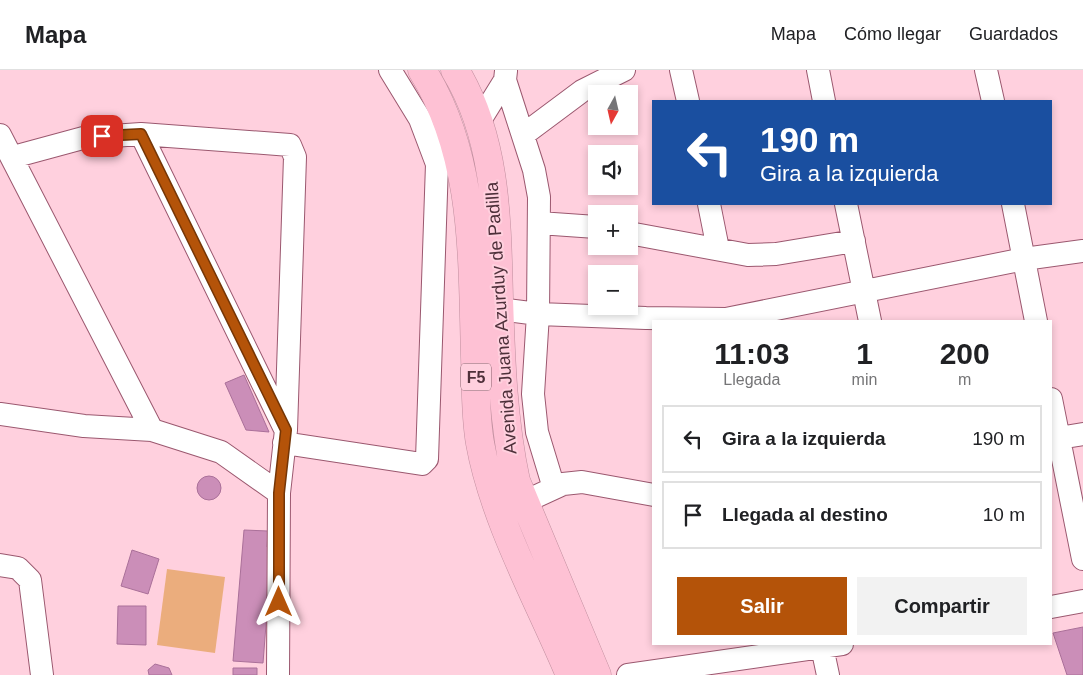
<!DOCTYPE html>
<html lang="es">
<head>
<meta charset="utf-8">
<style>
  :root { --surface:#fff; --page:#f2f2f2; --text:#202124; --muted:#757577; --line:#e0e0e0; --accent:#b45309 }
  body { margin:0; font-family:Helvetica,sans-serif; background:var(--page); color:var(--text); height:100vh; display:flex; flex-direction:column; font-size:19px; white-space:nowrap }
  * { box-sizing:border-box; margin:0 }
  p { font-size:16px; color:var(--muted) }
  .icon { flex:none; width:28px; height:28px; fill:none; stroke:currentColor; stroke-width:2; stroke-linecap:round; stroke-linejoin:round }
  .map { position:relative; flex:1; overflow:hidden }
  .panel { position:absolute; left:652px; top:250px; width:400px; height:325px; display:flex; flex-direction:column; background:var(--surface); border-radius:0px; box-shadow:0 2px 8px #0003 }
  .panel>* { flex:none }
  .top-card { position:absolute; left:652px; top:30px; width:400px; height:105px; border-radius:0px; box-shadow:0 2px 8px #0003; background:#1a4fa0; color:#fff; overflow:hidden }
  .needle { width:32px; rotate:188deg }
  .controls { position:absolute; left:588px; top:15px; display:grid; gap:10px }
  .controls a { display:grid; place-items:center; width:50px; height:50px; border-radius:0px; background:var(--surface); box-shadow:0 2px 8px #0003; font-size:25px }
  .pin { position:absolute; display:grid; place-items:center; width:42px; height:42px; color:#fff; margin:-21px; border-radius:10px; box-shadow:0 2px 8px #0006 }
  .me { position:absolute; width:55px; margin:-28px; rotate:0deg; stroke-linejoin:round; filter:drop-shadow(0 0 4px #0008) }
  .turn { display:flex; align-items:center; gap:18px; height:105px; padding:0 25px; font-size:22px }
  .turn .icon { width:65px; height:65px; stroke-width:2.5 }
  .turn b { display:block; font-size:35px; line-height:42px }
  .eta { display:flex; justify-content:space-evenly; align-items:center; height:85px; text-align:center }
  .eta b { font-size:30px; font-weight:800; line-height:35px }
  .button { display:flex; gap:10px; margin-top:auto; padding:10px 25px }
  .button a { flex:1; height:58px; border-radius:0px; background:var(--accent); color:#fff; font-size:20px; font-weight:800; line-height:58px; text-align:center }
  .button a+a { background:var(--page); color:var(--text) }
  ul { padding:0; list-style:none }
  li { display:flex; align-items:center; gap:15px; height:68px; margin:0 10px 8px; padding:0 15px; border:2px solid var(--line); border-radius:0px }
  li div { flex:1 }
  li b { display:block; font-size:19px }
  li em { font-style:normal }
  header { display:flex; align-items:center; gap:30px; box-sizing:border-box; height:70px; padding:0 25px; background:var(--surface); border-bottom:1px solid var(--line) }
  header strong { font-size:24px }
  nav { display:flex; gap:28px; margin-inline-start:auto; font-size:18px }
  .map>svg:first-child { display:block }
  .green { fill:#ebad7d }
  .building { fill:#cb8eb8; stroke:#aa7099 }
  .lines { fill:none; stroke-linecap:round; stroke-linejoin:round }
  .minor-casing { stroke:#9b586f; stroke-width:24 }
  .highway-casing { stroke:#c08e9e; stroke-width:29 }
  .minor { stroke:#fff; stroke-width:22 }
  .highway { stroke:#fec1d4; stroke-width:28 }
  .route-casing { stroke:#753606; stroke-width:12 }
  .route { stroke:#b45309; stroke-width:9 }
  .labels { text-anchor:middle; stroke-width:4; stroke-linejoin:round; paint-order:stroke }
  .shield { fill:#ffd0de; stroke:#83606b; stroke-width:1 }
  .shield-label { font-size:16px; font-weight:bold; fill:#4e303a }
  .street-label { font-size:18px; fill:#4e303a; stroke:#ffd0de }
</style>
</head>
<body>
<header>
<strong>Mapa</strong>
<nav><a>Mapa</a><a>Cómo llegar</a><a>Guardados</a></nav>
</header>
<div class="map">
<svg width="1083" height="605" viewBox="0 0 1083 605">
  <rect width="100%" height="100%" fill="#ffd0de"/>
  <path class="green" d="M 167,499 L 225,507 L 215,583 L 157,575 Z"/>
  <path class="building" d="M 244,305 L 269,362 L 246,360 L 225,313 Z
    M197 418a12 12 0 1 1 24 0a12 12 0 1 1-24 0Z
    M 244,460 L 268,461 L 267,477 L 272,478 L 263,593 L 233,591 Z
    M 132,480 L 159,489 L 148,524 L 121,516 Z
    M 118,536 L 146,536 L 146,575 L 117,574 Z
    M 1083,557 L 1083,605 L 1067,605 L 1053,563 Z
    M 155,594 L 169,598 L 172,605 L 149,605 L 148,600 Z
    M 233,598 L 257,598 L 257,605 L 233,605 Z"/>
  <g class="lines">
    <defs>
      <path id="minor" d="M 681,0 L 688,31
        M 818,0 L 824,31
        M 986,0 L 993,31
        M 505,10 L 534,100 L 539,127 L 538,244 L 533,324 L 537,362 L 554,418
        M 479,52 L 505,10 L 506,1
        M 141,64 L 284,357
        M 0,65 L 152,360
        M 523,65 L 582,21 L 624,0
        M 13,87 L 83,68 L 141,64 L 290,75 L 295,87 L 286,360 L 279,423 L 278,605
        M 709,134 L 718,179
        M 846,134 L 870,251
        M 1013,134 L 1036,251
        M 539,153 L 596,157
        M 629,163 L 748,185 L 776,184 L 854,171
        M 482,240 L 500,239 L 538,244 L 646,248 L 726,249 L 1024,189 L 1083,181
        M 1051,329 L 1083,489
        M 0,344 L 84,356 L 152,360 L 221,382 L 279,423
        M 1059,368 L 1083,364
        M 284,373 L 422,394 L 427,389 L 437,94 L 420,49 L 390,0
        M 509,439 L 563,414 L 582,412 L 654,425
        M 0,495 L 18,498 L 30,510 L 42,605
        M 1051,537 L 1083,531
        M 822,577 L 828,605
        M 628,605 L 842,574"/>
      <path id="highway" d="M 422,0 C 476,86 472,189 475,286 C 476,315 475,345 480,373 C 494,451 539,531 570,605
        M 455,0 C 497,69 497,151 499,229 C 501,290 503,351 516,411 L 597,605"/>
    </defs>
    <use href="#minor" class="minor-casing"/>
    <use href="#highway" class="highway-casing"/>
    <use href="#minor" class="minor"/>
    <use href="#highway" class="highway"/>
  </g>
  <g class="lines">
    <defs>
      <path id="route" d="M 102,66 L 141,64 L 286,360 L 279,423 L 279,532"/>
    </defs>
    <use href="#route" class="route-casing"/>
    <use href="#route" class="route"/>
  </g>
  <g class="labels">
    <rect class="shield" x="461" y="293.5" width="30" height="27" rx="4"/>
    <g class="shield-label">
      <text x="476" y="313">F5</text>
    </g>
    <g class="street-label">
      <text transform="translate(501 248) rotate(-94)" y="6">Avenida Juana Azurduy de Padilla</text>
    </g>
  </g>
</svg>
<div class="controls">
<a><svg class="needle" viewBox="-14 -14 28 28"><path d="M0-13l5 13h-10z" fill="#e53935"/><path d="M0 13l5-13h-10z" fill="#757577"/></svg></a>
<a><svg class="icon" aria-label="sound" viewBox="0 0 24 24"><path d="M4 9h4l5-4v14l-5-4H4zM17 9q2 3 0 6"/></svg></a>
<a>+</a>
<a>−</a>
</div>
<div class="pin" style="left:102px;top:66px;background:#d93025"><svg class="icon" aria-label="arrive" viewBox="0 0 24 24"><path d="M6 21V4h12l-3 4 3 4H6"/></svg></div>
<svg class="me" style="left:279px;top:532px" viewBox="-20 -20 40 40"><path d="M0-17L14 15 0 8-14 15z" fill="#b45309" stroke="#fff" stroke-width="4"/></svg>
<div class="top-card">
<div class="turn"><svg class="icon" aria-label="left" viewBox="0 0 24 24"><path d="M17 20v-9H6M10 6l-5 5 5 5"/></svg><div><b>190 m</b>Gira a la izquierda</div></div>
</div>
<section class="panel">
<div class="eta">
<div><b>11:03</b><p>Llegada</p></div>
<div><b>1</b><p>min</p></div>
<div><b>200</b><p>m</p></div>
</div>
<ul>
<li><svg class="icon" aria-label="left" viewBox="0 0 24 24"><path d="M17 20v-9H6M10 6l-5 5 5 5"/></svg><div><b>Gira a la izquierda</b></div><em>190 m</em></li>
<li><svg class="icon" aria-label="arrive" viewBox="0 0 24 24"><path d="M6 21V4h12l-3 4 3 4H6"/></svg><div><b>Llegada al destino</b></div><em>10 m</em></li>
</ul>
<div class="button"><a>Salir</a><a>Compartir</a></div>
</section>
</div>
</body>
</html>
